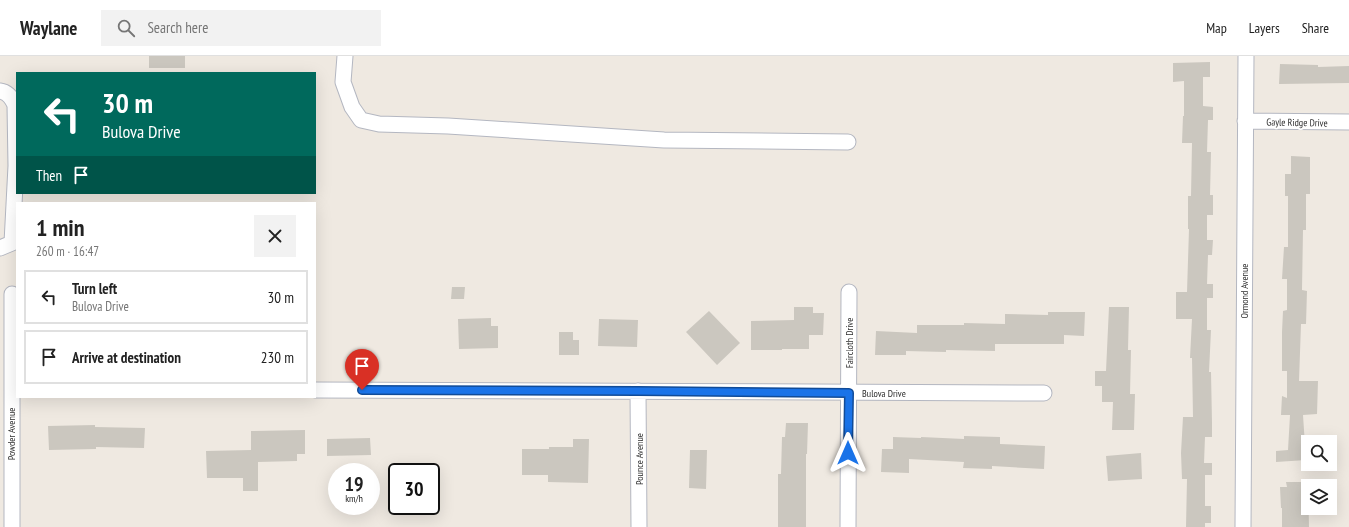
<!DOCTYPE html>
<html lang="en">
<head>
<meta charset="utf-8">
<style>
  :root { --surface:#fff; --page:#f2f2f2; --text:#222; --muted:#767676; --line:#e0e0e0 }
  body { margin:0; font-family:"PT Sans Narrow",sans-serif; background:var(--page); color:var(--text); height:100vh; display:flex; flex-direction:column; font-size:15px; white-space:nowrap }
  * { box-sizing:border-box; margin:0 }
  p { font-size:13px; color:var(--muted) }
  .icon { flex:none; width:22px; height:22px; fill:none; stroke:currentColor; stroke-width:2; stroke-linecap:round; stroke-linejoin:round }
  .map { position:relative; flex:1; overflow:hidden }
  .sheet { position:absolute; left:16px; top:146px; width:300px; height:196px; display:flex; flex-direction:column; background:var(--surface); border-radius:0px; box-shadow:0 4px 16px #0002 }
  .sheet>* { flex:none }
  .guide { position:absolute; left:16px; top:16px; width:300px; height:122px; border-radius:0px; box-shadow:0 4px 16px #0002; background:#00695c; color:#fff; overflow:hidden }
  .tools { position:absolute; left:1301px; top:379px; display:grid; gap:8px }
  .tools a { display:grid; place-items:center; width:36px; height:36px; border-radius:0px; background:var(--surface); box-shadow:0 4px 16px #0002; font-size:20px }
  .speed { position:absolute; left:328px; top:407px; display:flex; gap:8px; font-size:20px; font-weight:700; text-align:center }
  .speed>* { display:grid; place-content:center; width:52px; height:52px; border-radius:50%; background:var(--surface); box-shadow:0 4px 16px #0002; line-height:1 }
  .speed small { font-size:10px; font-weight:400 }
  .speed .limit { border:2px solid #111; border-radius:6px; background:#fff; color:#111 }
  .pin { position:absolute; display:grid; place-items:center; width:34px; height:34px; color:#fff; margin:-41px -17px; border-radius:50% 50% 50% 0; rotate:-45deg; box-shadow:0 0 4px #0007 }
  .pin .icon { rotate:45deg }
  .me { position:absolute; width:44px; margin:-22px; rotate:0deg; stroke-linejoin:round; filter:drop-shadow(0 0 3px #0008) }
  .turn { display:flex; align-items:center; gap:14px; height:84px; padding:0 20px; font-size:18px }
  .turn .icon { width:52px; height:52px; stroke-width:2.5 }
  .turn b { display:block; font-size:28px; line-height:34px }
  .then { display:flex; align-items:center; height:38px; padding:0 20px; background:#0003; gap:8px; font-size:15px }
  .round { display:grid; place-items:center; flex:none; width:42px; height:42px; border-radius:0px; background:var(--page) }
  .headline { display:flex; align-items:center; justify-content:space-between; height:68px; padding:0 20px }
  h1 { font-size:24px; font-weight:700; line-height:30px }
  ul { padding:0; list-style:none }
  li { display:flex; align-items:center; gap:12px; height:54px; margin:0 8px 6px; padding:0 12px; border:2px solid var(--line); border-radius:0px }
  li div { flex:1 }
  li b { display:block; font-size:15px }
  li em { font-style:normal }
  header { display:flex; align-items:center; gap:24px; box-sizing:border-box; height:56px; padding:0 20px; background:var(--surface); border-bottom:1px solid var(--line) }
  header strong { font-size:19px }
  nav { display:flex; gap:22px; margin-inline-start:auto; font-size:14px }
  .search { width:280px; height:36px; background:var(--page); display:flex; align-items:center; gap:10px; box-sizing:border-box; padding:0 14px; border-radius:0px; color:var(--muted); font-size:15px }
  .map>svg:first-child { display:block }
  .building { fill:#cbc7bf }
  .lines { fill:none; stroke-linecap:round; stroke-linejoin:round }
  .minor-casing { stroke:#b4b7c1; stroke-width:17 }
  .minor { stroke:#fff; stroke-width:15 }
  .route-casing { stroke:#114b97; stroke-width:10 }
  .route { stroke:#1a73e8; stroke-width:7 }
  .labels { text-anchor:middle; stroke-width:3.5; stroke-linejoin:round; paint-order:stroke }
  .street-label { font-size:10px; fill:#2e2e2e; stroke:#fff }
</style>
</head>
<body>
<header>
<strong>Waylane</strong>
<div class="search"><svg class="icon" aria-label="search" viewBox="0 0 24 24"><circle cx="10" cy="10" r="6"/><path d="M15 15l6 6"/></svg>Search here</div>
<nav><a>Map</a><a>Layers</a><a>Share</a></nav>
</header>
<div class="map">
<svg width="1349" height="471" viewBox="0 0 1349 471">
  <rect width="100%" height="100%" fill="#efe9e1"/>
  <path class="building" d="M 149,0 L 185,0 L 185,12 L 149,12 Z
    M 1210,6 L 1210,21 L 1203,21 L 1203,50 L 1213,51 L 1213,64 L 1208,64 L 1207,96 L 1211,96 L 1210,139 L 1213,139 L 1213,159 L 1207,159 L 1207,184 L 1213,184 L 1212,199 L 1208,199 L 1207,228 L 1213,228 L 1213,242 L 1207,242 L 1207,274 L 1211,274 L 1209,316 L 1211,316 L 1212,367 L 1212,381 L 1205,381 L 1204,407 L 1212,407 L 1212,419 L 1205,419 L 1205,450 L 1211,450 L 1211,467 L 1205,467 L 1205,471 L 1186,471 L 1187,423 L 1182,423 L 1181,397 L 1183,361 L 1193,361 L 1192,302 L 1190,302 L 1192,263 L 1176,263 L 1176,236 L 1187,236 L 1189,173 L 1188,173 L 1188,140 L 1191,140 L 1192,87 L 1182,87 L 1183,60 L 1184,60 L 1184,25 L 1173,26 L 1173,7 Z
    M 1280,8 L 1318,9 L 1318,11 L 1349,10 L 1349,27 L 1279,28 Z
    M 1291,100 L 1310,101 L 1310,138 L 1306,138 L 1306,174 L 1303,174 L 1302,234 L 1307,235 L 1306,268 L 1301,268 L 1299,325 L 1318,325 L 1317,358 L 1303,359 L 1306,404 L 1276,406 L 1276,395 L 1288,394 L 1290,359 L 1281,359 L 1282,340 L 1287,342 L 1287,315 L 1282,315 L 1282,276 L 1283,255 L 1287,254 L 1287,223 L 1282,223 L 1284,191 L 1288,191 L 1288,140 L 1285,140 L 1285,118 L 1291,118 Z
    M 452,231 L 465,231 L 464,243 L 451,243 Z
    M 794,251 L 813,251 L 813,257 L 824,257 L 823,279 L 809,279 L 809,293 L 782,293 L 782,294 L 751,294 L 751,265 L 794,264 Z
    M 1109,251 L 1129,251 L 1128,294 L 1131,294 L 1130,338 L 1135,338 L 1134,374 L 1112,374 L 1113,346 L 1102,346 L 1102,330 L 1095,330 L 1095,315 L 1106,315 Z
    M 709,255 L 740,287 L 717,309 L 686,276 Z
    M 1048,256 L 1085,256 L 1084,280 L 1064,279 L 1064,288 L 995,288 L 995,295 L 946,294 L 946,296 L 906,295 L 906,299 L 875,299 L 876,275 L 917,277 L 917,269 L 964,269 L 964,267 L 1005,268 L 1005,258 L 1048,259 Z
    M 491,262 L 491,270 L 498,270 L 498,292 L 459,293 L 458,263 Z
    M 599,263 L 638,264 L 637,291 L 598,290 Z
    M 559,276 L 573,276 L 573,284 L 579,284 L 579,299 L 559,299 Z
    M 786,367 L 808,367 L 807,398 L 806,398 L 806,471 L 778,471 L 778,418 L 781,418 L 782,381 L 785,381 Z
    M 95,369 L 95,371 L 145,372 L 144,392 L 96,391 L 96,393 L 49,394 L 48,370 Z
    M 305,374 L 305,398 L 297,398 L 297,405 L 258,406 L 258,435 L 243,435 L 243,422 L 207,422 L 206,395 L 251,394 L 251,375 Z
    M 964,380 L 1000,381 L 1000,388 L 1045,390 L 1044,413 L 992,410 L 992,413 L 963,412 L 964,406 L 909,403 L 909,417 L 881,416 L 882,393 L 893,393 L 893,381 L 921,382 L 921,381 L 964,383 Z
    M 370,382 L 371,399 L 327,400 L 327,383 Z
    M 573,383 L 589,383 L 588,427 L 548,426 L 548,419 L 522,419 L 522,393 L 549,393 L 549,391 L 573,391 Z
    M 690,394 L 707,394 L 706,433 L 689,432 Z
    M 1141,397 L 1142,423 L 1108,425 L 1106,400 Z
    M 1286,426 L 1308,426 L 1309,471 L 1282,471 L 1282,452 L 1281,452 L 1280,431 L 1287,431 Z"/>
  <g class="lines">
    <defs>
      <path id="minor" d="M 345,0 L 343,26 L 352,51 L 361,64 L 379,68 L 448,70 L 664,84 L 848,86
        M 0,35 C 8,36 12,42 15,49 L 16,110 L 12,187 L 0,192
        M 1245,65 L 1349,66
        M 315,334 C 558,334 801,337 1044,337
        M 638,335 L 639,471
        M 12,471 L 12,238
        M 848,471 L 849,236
        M 1243,471 L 1246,0"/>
    </defs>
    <use href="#minor" class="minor-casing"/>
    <use href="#minor" class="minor"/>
  </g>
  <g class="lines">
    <defs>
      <path id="route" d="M 362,334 L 638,335 L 849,337 L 848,397"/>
    </defs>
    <use href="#route" class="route-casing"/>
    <use href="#route" class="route"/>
  </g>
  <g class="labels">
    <g class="street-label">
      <text transform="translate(1297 66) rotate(1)" y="4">Gayle Ridge Drive</text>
      <text transform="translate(1244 235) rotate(-90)" y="4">Ormond Avenue</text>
      <text transform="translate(849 287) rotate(-90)" y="4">Faircloth Drive</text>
      <text x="884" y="341">Bulova Drive</text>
      <text transform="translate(11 378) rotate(-90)" y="4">Powder Avenue</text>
      <text transform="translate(639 403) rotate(-90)" y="4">Pounce Avenue</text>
    </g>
  </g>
</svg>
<div class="tools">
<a><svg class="icon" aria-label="search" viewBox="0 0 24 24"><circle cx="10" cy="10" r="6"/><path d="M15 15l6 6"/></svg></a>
<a><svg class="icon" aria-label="layers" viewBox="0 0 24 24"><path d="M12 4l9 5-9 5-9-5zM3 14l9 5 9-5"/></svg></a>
</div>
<div class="speed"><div>19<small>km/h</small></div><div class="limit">30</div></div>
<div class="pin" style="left:362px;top:334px;background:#d93025"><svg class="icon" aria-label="arrive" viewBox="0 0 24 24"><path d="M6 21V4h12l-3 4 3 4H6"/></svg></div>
<svg class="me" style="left:848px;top:397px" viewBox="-20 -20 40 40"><path d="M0-17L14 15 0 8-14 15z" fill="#1a73e8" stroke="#fff" stroke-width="4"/></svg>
<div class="guide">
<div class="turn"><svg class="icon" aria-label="left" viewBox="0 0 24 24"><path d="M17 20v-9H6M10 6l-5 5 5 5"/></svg><div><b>30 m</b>Bulova Drive</div></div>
<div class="then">Then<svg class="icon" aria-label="arrive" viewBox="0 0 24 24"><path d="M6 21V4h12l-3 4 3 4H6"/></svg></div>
</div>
<section class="sheet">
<div class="headline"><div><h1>1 min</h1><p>260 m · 16:47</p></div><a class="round"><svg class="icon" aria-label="close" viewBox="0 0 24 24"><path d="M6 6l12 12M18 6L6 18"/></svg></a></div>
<ul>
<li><svg class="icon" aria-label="left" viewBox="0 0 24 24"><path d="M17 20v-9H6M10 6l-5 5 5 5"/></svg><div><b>Turn left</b><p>Bulova Drive</p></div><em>30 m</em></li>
<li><svg class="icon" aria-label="arrive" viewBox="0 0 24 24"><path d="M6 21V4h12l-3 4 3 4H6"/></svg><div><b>Arrive at destination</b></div><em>230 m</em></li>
</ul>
</section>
</div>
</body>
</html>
